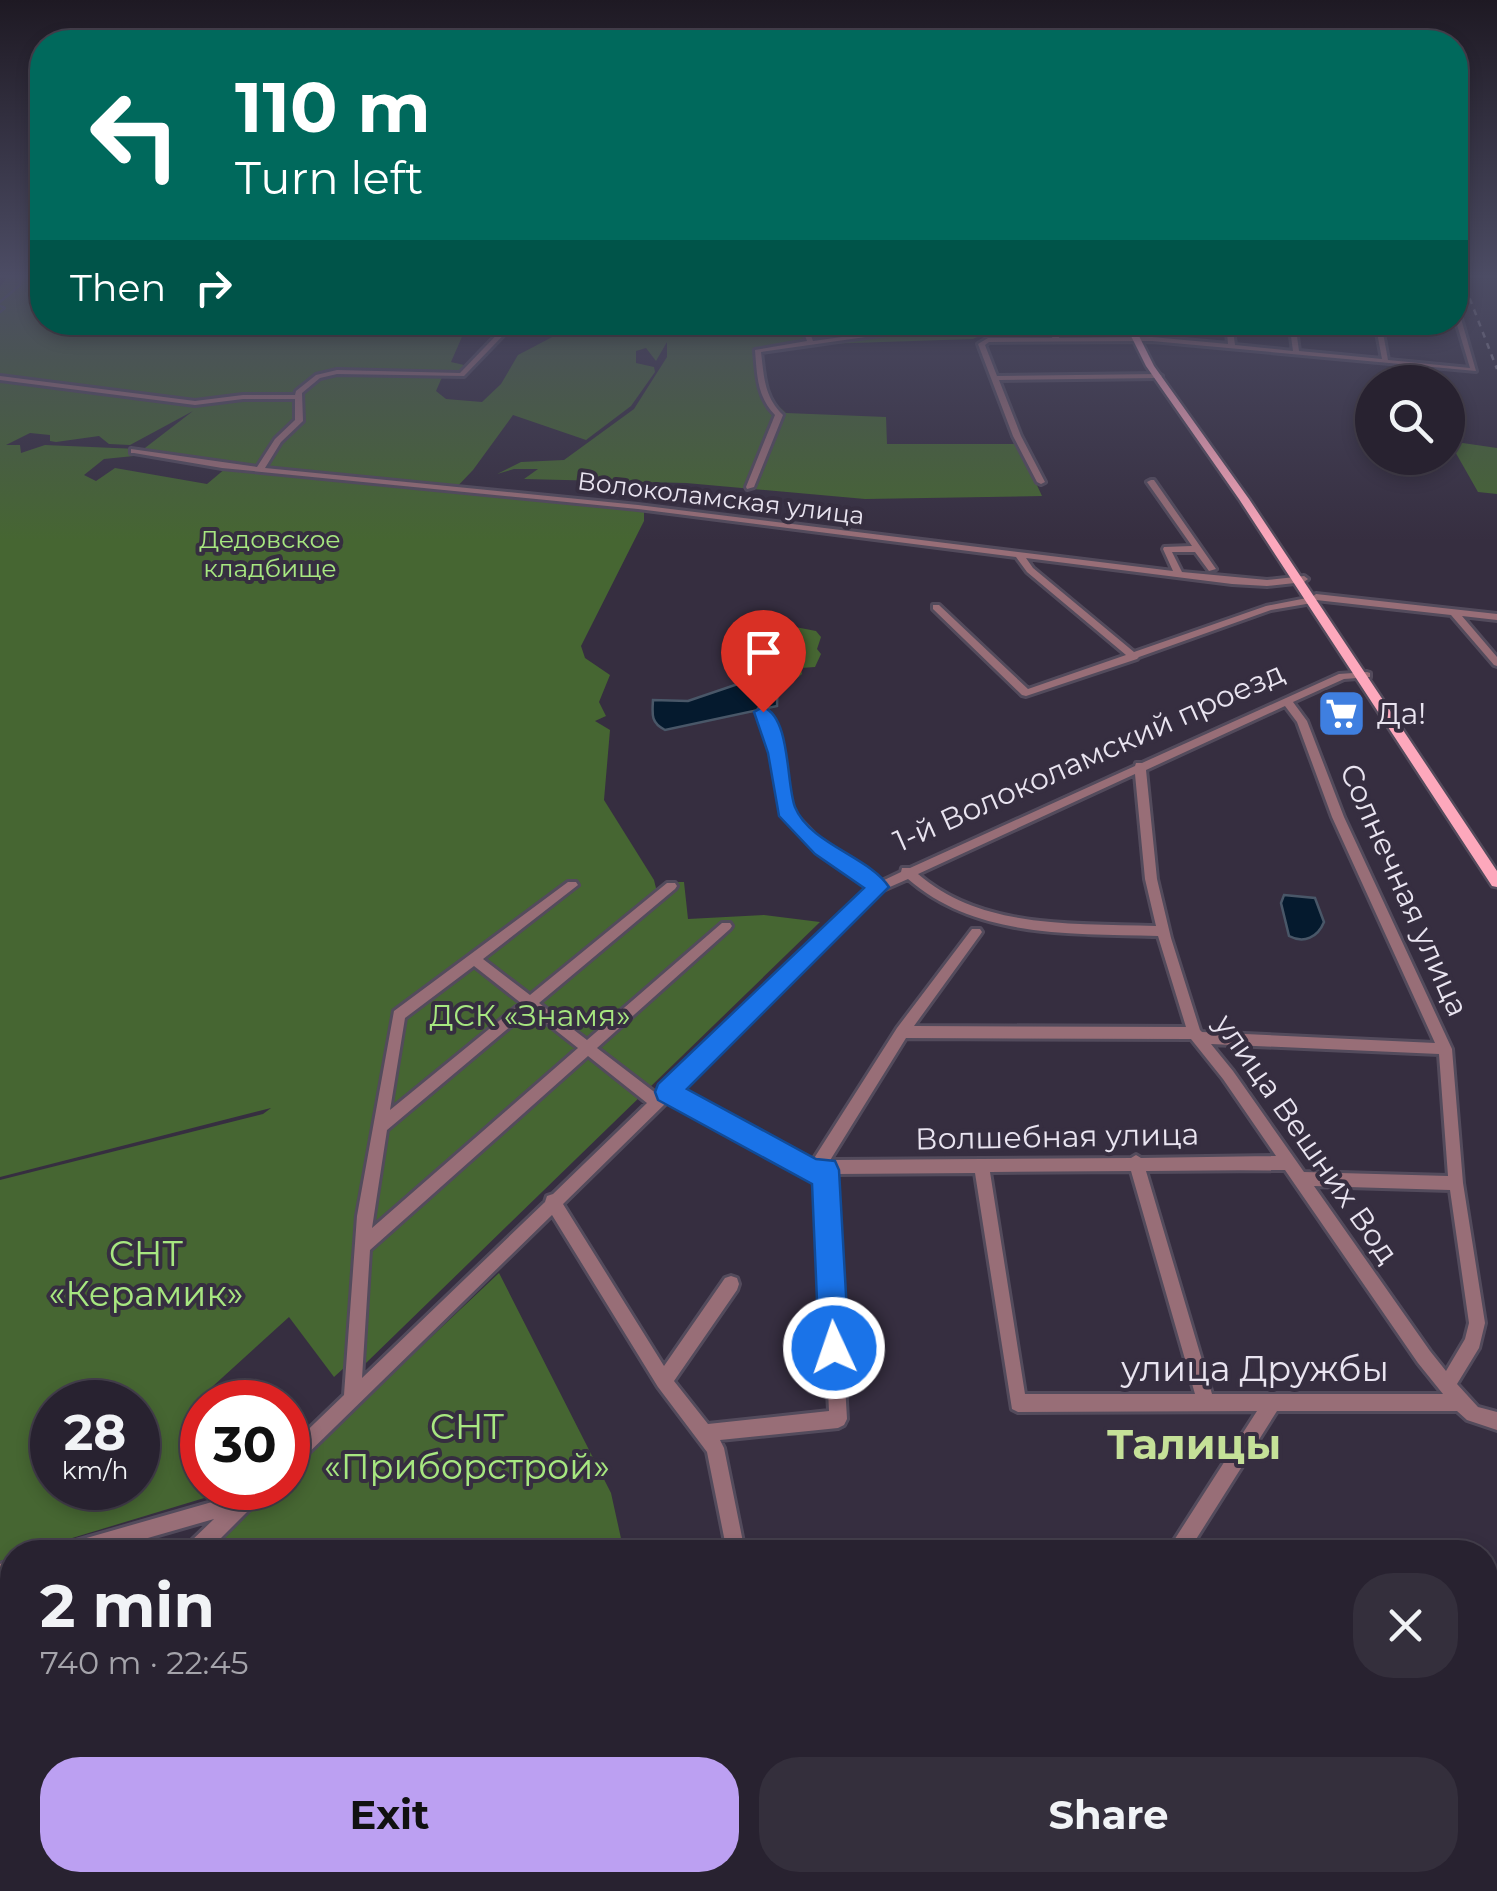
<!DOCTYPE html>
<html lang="en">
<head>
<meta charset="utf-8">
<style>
  :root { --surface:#282230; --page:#342f3c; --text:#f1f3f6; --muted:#a5a4ab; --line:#443f4c; --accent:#bca0f2 }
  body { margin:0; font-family:Montserrat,sans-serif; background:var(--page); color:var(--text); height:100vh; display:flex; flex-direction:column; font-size:38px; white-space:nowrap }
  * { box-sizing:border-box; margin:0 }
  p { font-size:32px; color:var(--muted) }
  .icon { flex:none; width:55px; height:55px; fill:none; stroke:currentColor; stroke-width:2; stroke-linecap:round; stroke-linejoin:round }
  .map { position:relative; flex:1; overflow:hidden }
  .side { position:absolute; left:0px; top:1540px; width:1498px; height:352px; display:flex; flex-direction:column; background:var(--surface); border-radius:40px 40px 0 0; box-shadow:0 5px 15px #0003,0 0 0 2px var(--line) }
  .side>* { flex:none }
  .guide { position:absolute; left:30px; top:30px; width:1438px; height:305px; border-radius:40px; box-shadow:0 5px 15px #0003,0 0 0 2px var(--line); background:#00695c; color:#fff; overflow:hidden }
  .fabs { position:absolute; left:1355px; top:365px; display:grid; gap:20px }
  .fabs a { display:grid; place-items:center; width:110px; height:110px; border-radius:50%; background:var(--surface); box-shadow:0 5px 15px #0003,0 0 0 2px var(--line); font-size:50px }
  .speed { position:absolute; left:30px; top:1380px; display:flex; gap:20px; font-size:50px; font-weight:700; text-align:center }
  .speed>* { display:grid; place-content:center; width:130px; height:130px; border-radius:50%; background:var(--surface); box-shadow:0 5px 15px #0003,0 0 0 2px var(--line); line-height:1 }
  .speed small { font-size:25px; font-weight:400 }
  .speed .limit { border:15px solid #d22; background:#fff; color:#111 }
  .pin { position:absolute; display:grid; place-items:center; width:85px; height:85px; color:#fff; margin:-102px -42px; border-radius:50% 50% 50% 0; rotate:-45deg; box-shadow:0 0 10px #0007 }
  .pin .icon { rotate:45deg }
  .me { position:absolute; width:110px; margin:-55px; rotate:357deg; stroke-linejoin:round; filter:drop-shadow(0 0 8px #0008) }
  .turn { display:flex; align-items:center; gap:35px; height:210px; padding:0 40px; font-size:45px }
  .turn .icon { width:130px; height:130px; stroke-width:2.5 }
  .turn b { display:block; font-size:70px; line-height:85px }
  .then { display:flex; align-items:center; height:95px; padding:0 40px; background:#0003; gap:20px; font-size:38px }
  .round { display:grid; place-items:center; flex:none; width:105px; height:105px; border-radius:40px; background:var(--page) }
  .head { display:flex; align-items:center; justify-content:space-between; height:170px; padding:0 40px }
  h1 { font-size:60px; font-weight:700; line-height:75px }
  .action { display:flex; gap:20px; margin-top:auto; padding:20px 40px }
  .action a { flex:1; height:115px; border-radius:40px; background:var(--accent); color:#111; font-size:40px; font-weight:700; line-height:115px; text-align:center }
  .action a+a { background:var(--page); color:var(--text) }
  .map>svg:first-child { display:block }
  .green { fill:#466632; fill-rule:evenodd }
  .water { fill:#051a2e; stroke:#495768; stroke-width:2.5 }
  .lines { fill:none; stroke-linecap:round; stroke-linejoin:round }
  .stream { stroke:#495768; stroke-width:2.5 }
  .minor-casing { stroke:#534b5c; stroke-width:6 }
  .major-casing { stroke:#534b5c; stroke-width:5 }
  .minor { fill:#986e77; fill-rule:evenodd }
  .major { fill:#fda8bc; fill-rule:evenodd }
  .rail { stroke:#948e9d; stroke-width:2.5; stroke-dasharray:6 6; stroke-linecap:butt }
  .route { fill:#1a73e8; stroke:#114b97; stroke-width:2.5 }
  .labels { text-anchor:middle; stroke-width:8; stroke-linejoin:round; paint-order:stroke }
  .far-street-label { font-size:25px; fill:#e9e4f0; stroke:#362e40 }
  .far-park-label { font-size:25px; fill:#a7e780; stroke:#362e40 }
  .poi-label { font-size:30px; fill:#e9e4f0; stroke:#362e40; text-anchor:start }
  .street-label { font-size:30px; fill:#e9e4f0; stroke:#362e40 }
  .park-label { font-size:30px; fill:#a7e780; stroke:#362e40 }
  .near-park-label { font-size:35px; fill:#a7e780; stroke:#362e40 }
  .near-street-label { font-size:35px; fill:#e9e4f0; stroke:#362e40 }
  .near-quarter-label { font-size:42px; font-weight:bold; fill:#c5e198; stroke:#362e40 }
</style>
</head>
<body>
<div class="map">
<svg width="1497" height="1891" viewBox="0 0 1497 1891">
  <rect width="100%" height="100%" fill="#362e40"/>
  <path class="green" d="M 8,276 L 42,276 L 42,322 L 468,323 L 451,362 L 464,365 L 458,372 L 443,375 L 436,391 L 446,399 L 482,402 L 501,384 L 518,355 L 558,334 L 568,323 L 970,323 L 977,337 L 973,339 L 823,344 L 762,351 L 767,395 L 786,413 L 886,417 L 887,444 L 1018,444 L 1042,496 L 865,499 L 686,483 L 524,479 L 538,469 L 514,469 L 497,474 L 521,462 L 564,460 L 634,409 L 667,357 L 667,342 L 656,361 L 646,348 L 636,351 L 636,363 L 654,367 L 655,372 L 631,406 L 586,440 L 513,415 L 473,470 L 452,492 L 644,512 L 644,521 L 581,646 L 585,658 L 610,675 L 599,702 L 606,716 L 595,721 L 610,730 L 604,800 L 654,880 L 657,892 L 669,882 L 684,882 L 688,919 L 764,915 L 820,922 L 366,1363 L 360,1359 L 377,1208 L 359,1210 L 345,1367 L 334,1377 L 289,1317 L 201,1397 L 204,1402 L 202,1488 L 234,1489 L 26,1552 L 12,1552 L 12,1557 L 0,1561 L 0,1180 L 263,1114 L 271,1108 L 0,1177 L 0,287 ZM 193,411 L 141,451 L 226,468 L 207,484 L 115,468 L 96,481 L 84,475 L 104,459 L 134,456 L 138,449 L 45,445 L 21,453 L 20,445 L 6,445 L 30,433 L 50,435 L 50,441 L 56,442 L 99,436 L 109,444 L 130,445 ZM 52,1402 L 138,1402 L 138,1488 L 52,1488 Z
    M 1449,441 L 1497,448 L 1497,494 L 1478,492 Z
    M 785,625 L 816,631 L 821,637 L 817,649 L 821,654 L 815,667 L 801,668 L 802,674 L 796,679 L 775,654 Z
    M 499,1273 L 611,1493 L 624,1552 L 203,1552 L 271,1488 L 288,1488 L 288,1472 Z
    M 12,1580 L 12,1880 L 591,1880 L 590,1891 L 0,1891 L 0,1584 Z"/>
  <path class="water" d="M 773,672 L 778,673 L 777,706 L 665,730 C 651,723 652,715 653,700 L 688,701 Z
    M 1284,895 L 1315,898 L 1324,922 C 1318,937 1304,944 1289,936 L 1281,903 Z"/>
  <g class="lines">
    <path class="stream" d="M 0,302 L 20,285 L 21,276
      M 0,306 L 5,308 L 0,312"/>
    <defs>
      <path id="minor" d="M 1455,306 L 1458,308 L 1476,371 L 1152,341 L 989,342 L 985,345 L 997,376 L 1159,374 L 1162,376 L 1159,378 L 999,380 L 1021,436 L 1045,482 L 1041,484 L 1037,482 L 1013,436 L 978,344 L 988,338 L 1052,338 L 1056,322 L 1062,322 L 1059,338 L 1152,337 L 1228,344 L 1226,322 L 1232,322 L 1235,345 L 1293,351 L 1289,322 L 1295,322 L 1299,351 L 1382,359 L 1375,322 L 1381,322 L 1388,360 L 1470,368 L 1455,318 Z
        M 509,322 L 516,322 L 464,376 L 337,374 L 320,378 L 302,393 L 303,421 L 281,442 L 265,468 L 638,505 L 1173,571 L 1163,549 L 1164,547 L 1192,546 L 1147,482 L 1151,480 L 1154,480 L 1216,569 L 1209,571 L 1195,552 L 1172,552 L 1182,572 L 1267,580 L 1304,576 L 1308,579 L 1304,582 L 1267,586 L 1232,584 L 1026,558 L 1033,568 L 1134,652 L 1266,606 L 1312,597 L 1316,594 L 1497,614 L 1497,620 L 1462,616 L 1497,657 L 1497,666 L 1494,665 L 1451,615 L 1316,600 L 1312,603 L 1271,610 L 1139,657 L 1137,659 L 1026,696 L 1022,695 L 933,609 L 933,605 L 939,605 L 1028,689 L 1126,655 L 1027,572 L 1016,557 L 638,509 L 222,468 L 134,453 L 131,453 L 131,449 L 257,467 L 275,439 L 295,420 L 295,399 L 243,399 L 195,405 L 0,380 L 0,376 L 195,401 L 243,395 L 295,395 L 296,391 L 316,375 L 337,370 L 460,373 Z
        M 800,322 L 806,322 L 813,341 L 950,322 L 971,322 L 761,352 C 764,376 764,397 783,415 L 754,487 L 747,489 L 746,487 L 775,415 C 757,397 757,374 755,350 L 807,341 Z
        M 984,322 L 993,322 L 982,328 L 978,328 L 978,326 Z
        M 1367,672 L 1370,673 L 1370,677 L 1344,679 L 1293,702 L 1307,721 L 1344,817 L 1452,1049 L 1463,1183 L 1485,1323 L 1479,1348 L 1457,1384 L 1478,1407 L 1497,1412 L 1497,1430 L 1467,1420 L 1457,1411 L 1277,1411 L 1188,1552 L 1169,1552 L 1171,1545 L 1257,1411 L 1018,1412 L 1012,1409 L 975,1173 L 836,1174 L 833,1175 L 847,1419 L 844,1425 L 838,1428 L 720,1440 L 724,1448 L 745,1552 L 727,1552 L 707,1452 L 658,1387 L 552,1215 L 294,1467 L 288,1470 L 288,1449 L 344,1395 L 357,1216 L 394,1011 L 568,882 L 576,882 L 578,885 L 483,959 L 530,995 L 667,883 L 675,883 L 677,886 L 675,889 L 539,1003 L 587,1040 L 722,923 L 730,923 L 732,926 L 730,929 L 597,1048 L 657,1094 L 871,888 L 818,852 L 782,814 L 772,753 L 758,712 L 759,710 L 763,709 L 768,712 L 782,753 L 791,810 L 826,846 L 880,882 L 901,872 L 902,868 L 910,868 L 1135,766 L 1136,763 L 1142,763 L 1339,674 ZM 1285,706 L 1297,722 L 1332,817 L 1435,1043 L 1202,1032 L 1200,1030 L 1171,938 L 1157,879 L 1146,770 ZM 1135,774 L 1145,879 L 1156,926 C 1075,923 983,930 918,874 ZM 908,879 C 977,939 1072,933 1158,936 L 1186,1027 L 914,1026 L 980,935 L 982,932 L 980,929 L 972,929 L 897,1028 L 811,1163 L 678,1091 L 883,890 ZM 474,966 L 521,1003 L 390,1110 L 405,1018 ZM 530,1010 L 578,1048 L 372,1228 L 387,1130 ZM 906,1038 L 1191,1039 L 1223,1079 L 1276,1156 L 1141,1158 L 1136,1155 L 1131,1158 L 836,1160 L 829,1162 ZM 1211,1044 L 1439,1054 L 1448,1176 L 1304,1172 L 1233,1071 ZM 588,1056 L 647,1103 L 553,1194 L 547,1196 L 545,1202 L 362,1378 L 370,1250 ZM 669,1100 L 809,1177 L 818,1178 L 829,1411 L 708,1424 L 674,1381 L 737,1290 L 739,1284 L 737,1278 L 731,1276 L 725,1278 L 664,1366 L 563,1204 ZM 1285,1170 L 1418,1363 L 1443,1394 L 1212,1394 L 1146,1171 ZM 1131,1171 L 1195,1394 L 1025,1394 L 990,1172 ZM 1314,1186 L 1450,1190 L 1469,1323 L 1465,1339 L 1446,1371 L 1430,1351 Z
        M 243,1488 L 269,1488 L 266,1494 L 255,1500 L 252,1507 L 207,1552 L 185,1552 L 187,1545 L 214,1519 L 99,1552 L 60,1552 L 62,1545 L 69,1543 L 219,1500 Z
        M 12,1560 L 12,1578 L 0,1582 L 0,1564 Z
        M 1485,1656 C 1497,1663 1497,1682 1497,1697 C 1481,1690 1485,1671 1485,1656 Z
        M 12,1721 L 12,1746 L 7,1751 L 0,1754 L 0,1729 L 5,1724 Z
        M 786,1880 L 808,1880 L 810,1891 L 788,1891 Z
        M 1048,1880 L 1070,1880 L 1074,1891 L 1052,1891 Z
        M 1328,1880 L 1338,1882 L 1342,1891 L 1319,1891 L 1322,1882 Z
        M 1455,1880 L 1478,1880 L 1483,1891 L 1460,1891 Z"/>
      <path id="major" d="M 1128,322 L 1136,322 L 1138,334 L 1154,366 L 1249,499 L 1497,871 L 1497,887 L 1492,886 L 1239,499 L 1146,366 L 1130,334 Z"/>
    </defs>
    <use href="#minor" class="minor-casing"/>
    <use href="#major" class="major-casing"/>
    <use href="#minor" class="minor"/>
    <use href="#major" class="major"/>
    <path class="rail" d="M 1461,276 L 1497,369"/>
  </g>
  <linearGradient id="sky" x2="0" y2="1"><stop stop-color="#1e1923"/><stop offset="0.51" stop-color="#4c4c64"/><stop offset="1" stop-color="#4c4c64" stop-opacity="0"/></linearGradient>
  <rect width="1497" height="541" fill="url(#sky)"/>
  <path class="route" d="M 763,707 C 791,717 786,784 795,807 C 810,844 870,857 889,887 L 687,1089 L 816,1159 L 835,1161 L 839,1170 L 849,1348 L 845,1358 L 834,1363 L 824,1358 L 819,1348 L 812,1184 L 658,1100 L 655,1092 L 658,1084 L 864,888 L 815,854 L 779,816 L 768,753 L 754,712 Z"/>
  <defs>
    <symbol id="supermarket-square" viewBox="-11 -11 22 22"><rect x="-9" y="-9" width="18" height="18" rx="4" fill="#3f7fe0" stroke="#362e40"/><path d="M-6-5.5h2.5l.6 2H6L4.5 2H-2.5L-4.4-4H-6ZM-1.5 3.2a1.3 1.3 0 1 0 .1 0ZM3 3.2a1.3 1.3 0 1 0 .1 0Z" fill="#fff"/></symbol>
  </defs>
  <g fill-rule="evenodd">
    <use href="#supermarket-square" x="1314" y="686" width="55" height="55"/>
  </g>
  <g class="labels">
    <g class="far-street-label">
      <text transform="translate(721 498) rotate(7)" y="9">Волоколамская улица</text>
    </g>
    <g class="far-park-label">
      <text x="270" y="548">Дедовское<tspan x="270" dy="29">кладбище</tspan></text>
    </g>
    <g class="poi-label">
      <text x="1377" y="724">Да!</text>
    </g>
    <g class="street-label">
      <text transform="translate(1089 757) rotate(-24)" y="10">1-й Волоколамский проезд</text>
      <text transform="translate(1404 890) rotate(66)" y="10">Солнечная улица</text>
      <text transform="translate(1057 1137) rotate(-1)" y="10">Волшебная улица</text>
      <text transform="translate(1306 1139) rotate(55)" y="10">улица Вешних Вод</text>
    </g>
    <g class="park-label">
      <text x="530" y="1026">ДСК «Знамя»</text>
    </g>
    <g class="near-park-label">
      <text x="146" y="1266">СНТ<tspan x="146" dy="40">«Керамик»</tspan></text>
      <text x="467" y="1439">СНТ<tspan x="467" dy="40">«Приборстрой»</tspan></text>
    </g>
    <g class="near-street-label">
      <text x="1255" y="1381">улица Дружбы</text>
    </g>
    <g class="near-quarter-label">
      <text x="1194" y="1459">Талицы</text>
    </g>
  </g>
</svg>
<div class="fabs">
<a><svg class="icon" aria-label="search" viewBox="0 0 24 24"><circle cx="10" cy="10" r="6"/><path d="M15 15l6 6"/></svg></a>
</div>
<div class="speed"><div>28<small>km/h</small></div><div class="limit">30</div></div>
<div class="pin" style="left:763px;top:712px;background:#d93025"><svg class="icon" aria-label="arrive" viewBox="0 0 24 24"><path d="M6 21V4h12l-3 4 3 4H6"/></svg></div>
<svg class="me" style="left:834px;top:1348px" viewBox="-20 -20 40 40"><circle r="17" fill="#1a73e8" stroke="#fff" stroke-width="3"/><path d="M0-11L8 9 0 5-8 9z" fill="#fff"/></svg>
<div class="guide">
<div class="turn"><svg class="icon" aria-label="left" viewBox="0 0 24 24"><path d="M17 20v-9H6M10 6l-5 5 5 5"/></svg><div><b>110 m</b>Turn left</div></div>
<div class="then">Then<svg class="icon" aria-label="right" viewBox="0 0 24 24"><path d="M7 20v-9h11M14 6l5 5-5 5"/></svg></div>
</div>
<section class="side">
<div class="head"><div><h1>2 min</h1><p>740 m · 22:45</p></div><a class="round"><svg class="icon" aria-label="close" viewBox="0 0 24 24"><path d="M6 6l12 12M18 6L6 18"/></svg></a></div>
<div class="action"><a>Exit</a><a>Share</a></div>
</section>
</div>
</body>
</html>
